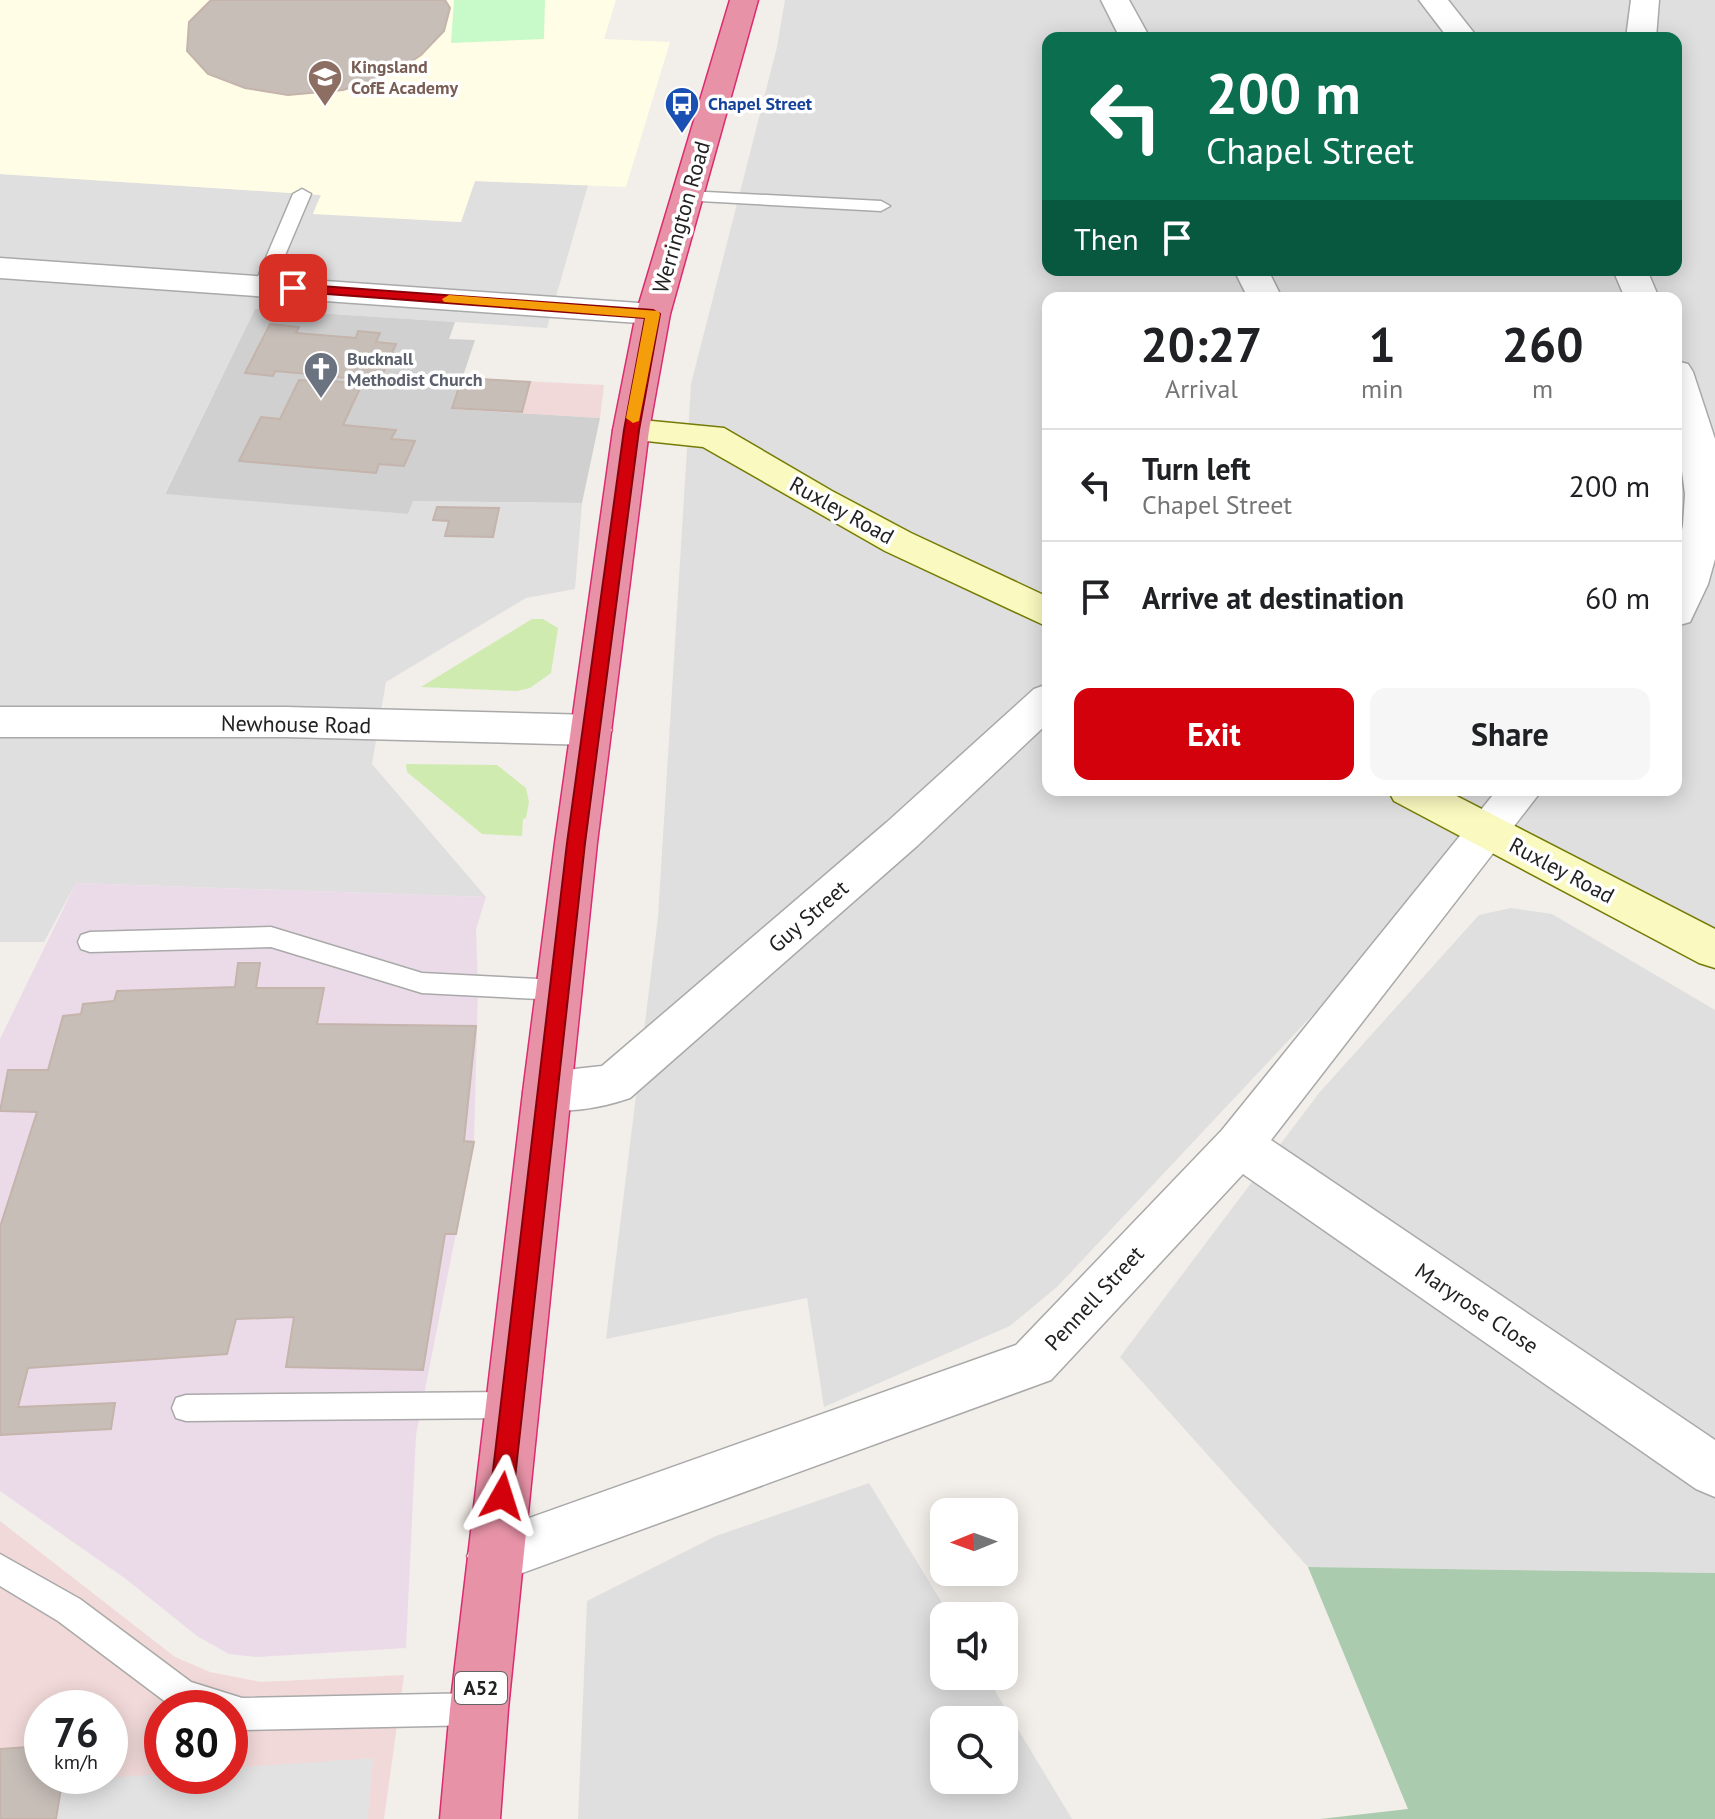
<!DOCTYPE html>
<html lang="en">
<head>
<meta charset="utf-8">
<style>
  :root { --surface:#fff; --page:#f6f6f6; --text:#202124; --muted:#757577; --line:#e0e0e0; --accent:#d2010c }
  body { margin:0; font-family:"PT Sans",sans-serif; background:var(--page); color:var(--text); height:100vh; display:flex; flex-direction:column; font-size:30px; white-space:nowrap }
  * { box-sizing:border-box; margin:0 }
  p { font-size:26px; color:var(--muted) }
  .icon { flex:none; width:44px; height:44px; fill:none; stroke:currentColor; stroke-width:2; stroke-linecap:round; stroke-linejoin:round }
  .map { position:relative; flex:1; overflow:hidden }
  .details { position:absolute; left:1042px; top:292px; width:640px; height:504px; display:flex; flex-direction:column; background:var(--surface); border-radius:16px; box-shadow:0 4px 20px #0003 }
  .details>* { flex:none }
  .guide { position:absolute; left:1042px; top:32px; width:640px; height:244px; border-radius:16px; box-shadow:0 4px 20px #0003; background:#0b6e4f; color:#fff; overflow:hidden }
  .needle { width:52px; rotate:269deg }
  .controls { position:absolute; left:930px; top:1498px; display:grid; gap:16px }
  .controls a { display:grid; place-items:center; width:88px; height:88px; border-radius:16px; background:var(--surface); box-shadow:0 4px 20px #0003; font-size:40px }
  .speed { position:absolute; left:24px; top:1690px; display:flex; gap:16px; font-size:40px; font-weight:700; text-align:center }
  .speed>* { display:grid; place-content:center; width:104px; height:104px; border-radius:50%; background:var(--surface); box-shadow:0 4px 20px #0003; line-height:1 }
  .speed small { font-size:20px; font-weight:400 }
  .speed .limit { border:12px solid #d22; background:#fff; color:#111 }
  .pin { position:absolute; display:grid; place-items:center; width:68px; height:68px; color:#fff; margin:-34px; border-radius:16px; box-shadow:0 4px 12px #0006 }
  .me { position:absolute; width:88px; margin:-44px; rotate:6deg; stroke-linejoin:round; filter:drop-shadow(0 0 6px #0008) }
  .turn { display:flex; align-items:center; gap:28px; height:168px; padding:0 32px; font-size:36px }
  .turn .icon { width:104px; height:104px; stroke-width:2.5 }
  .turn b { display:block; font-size:56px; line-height:68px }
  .then { display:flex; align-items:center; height:76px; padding:0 32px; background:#0003; gap:16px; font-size:30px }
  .eta { display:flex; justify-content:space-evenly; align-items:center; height:136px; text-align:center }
  .eta b { font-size:48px; font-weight:700; line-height:56px }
  .button { display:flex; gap:16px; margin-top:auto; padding:16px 32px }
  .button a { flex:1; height:92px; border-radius:16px; background:var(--accent); color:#fff; font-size:32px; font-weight:700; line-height:92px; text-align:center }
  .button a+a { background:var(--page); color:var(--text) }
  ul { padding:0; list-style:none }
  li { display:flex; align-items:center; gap:24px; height:112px; padding:0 32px; border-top:2px solid var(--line) }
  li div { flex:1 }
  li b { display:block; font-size:30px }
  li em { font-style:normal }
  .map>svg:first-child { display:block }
  .residential { fill:#e0dfdf; fill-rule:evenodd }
  .commercial { fill:#f2d9d9; fill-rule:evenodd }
  .industrial { fill:#ebdbe9 }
  .education { fill:#fffde5 }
  .religious { fill:#d0d0d0 }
  .grass { fill:#d0ebb0 }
  .cemetery { fill:#aacbad }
  .park { fill:#c8fac9 }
  .parking { fill:#e2e2e2 }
  .building { fill:#c7beb8; stroke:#c4b4ab; stroke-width:2 }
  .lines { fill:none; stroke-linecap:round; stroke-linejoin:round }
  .lane-casing { stroke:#a9a9a9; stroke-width:3 }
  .street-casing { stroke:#a9a9a9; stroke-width:3 }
  .secondary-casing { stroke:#757c06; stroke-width:3 }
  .highway-casing { stroke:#db2b71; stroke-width:3 }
  .lane { fill:#fff; fill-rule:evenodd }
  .street { fill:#fff; fill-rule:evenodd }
  .secondary { fill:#faf9bf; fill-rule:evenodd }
  .highway { fill:#e792a7; fill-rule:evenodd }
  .route { fill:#d2010c; stroke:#880108; stroke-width:2 }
  .slow { fill:#f59e0b }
  .labels { text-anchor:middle; stroke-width:7; stroke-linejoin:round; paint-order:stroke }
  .far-education-label { font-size:18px; font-weight:bold; fill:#785e54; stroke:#fff; text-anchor:start }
  .far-transit-label { font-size:18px; font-weight:bold; fill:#164399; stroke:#fff; text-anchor:start }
  .far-worship-label { font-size:18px; font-weight:bold; fill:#5b616d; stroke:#fff; text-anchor:start }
  .shield { fill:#fff; stroke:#646464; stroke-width:2 }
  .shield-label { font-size:20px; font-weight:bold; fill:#222 }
  .street-label { font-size:22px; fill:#222; stroke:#fff }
</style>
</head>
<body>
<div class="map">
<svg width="1715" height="1819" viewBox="0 0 1715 1819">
  <rect width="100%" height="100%" fill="#f2eee9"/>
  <path class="residential" d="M 785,0 L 1715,0 L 1715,950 L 1487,829 L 1057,1287 L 1010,1326 L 824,1407 L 807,1298 L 606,1339 L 658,917 L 691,384 L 777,47 ZM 1048,38 L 1676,38 L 1676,270 L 1048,270 ZM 1048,298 L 1676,298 L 1676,790 L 1048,790 Z
    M 0,174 L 321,195 L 313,213 L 460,222 L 475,181 L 588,185 L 547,328 L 255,309 L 165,493 L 408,514 L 412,501 L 582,503 L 575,589 L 526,598 L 386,682 L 372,764 L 486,897 L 76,883 L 44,942 L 0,942 Z
    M 1511,908 L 1552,914 L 1715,1010 L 1715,1573 L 1308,1567 L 1120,1357 L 1319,1093 L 1479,915 Z
    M 869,1483 L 950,1616 L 944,1616 L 944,1676 L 986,1676 L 1072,1819 L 578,1819 L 587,1601 L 716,1536 ZM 1004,1720 L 1004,1780 L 944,1780 L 944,1720 Z"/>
  <path class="commercial" d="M 462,378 L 604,385 L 600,418 L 452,409 Z
    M 0,1521 L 175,1657 L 210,1672 L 261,1682 L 404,1675 L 384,1819 L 0,1819 ZM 42,1708 L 110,1708 L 110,1776 L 42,1776 ZM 162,1708 L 230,1708 L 230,1776 L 162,1776 Z"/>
  <path class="industrial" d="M 76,883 L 486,897 L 476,929 L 478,987 L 474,1142 L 416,1435 L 406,1648 L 257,1657 L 229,1654 L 197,1636 L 126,1579 L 0,1491 L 0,1039 Z"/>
  <path class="education" d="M 0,0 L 616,0 L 604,39 L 670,42 L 626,187 L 475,181 L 461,222 L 313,214 L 321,195 L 0,174 Z"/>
  <path class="religious" d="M 255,309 L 455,322 L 449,339 L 475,340 L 452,409 L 600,418 L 582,503 L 413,501 L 408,514 L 165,494 Z"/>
  <path class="grass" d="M 532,619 L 543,619 L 558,628 L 551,673 L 530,688 L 517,691 L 421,687 Z
    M 406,764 L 497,765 L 526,788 L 529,802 L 526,818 L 523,819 L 522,836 L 482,834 L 407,772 Z"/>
  <path class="cemetery" d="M 1308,1567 L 1715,1573 L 1715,1819 L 1320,1819 L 1408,1809 Z"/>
  <path class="park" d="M 454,0 L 545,0 L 544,39 L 451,43 Z"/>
  <path class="parking" d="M 373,1758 L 368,1819 L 56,1819 L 62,1781 L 162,1774 L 162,1776 L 230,1776 L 230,1768 Z"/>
  <path class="building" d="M 211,0 L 445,0 L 450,8 L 444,31 L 421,55 L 392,74 L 343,90 L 288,95 L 245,88 L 208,74 L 187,51 L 189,22 Z
    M 270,324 L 299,327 L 296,333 L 356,338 L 358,331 L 380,333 L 376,342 L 396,344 L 380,380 L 335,377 L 332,381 L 362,384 L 343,425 L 396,430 L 391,439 L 415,441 L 404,466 L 379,464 L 376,473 L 239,461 L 261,417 L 280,419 L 299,380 L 317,381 L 320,375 L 275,371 L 273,376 L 245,373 Z
    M 462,378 L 530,382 L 522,412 L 452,408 Z
    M 437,507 L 499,508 L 493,537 L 445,536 L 449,521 L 433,520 Z
    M 238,963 L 260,963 L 256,988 L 324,988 L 317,1024 L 476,1026 L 464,1141 L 474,1142 L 456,1234 L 445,1234 L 423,1370 L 286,1367 L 294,1317 L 236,1319 L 227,1354 L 28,1368 L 18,1407 L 115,1403 L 111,1429 L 0,1435 L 0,1227 L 37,1112 L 0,1111 L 8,1070 L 48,1070 L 63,1016 L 81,1014 L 83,1004 L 114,1001 L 117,991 L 235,987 Z
    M 42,1746 L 42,1776 L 63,1776 L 56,1819 L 0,1819 L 0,1749 Z"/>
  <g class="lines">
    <defs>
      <path id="lane" d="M 302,189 L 311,194 L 272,286 L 269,290 L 257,290 L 254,286 L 293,194 Z
        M 687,191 L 881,201 L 890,206 L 881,211 L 681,200 L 678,196 L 681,192 Z
        M 271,927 L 422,973 L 559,980 L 568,983 L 571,990 L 568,997 L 559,1000 L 422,993 L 271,947 L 90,952 L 81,949 L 78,942 L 81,935 L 90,932 Z
        M 511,1392 L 521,1395 L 525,1405 L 521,1415 L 511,1418 L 186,1421 L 176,1418 L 172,1408 L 176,1398 L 186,1395 Z
        M 0,1554 L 80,1599 L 191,1682 L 242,1698 L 479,1693 L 490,1698 L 495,1709 L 490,1720 L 479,1725 L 242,1730 L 230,1727 L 230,1708 L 171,1706 L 58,1621 L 0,1586 Z"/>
      <path id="street" d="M 1101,0 L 1129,0 L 1150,38 L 1120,38 Z
        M 1419,0 L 1448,0 L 1478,38 L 1448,38 Z
        M 1631,0 L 1659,0 L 1656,38 L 1626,38 Z
        M 0,258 L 653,304 L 665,307 L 670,314 L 665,321 L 653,324 L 0,278 Z
        M 1234,270 L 1268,270 L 1282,298 L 1248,298 Z
        M 1613,270 L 1647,270 L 1659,298 L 1625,298 Z
        M 1676,361 L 1688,364 L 1693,372 L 1715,439 L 1715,559 L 1708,584 L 1690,622 L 1676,626 L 1676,562 L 1683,525 L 1685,494 L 1676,425 Z
        M 1048,684 L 1048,723 L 917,846 L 630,1098 C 601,1108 559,1116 530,1106 L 523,1092 L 530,1078 L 547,1072 L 602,1066 L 887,822 L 1034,689 Z
        M 0,707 L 286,707 L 592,715 L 606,719 L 612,730 L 606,741 L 592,745 L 286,737 L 0,737 Z
        M 1497,790 L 1542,790 L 1271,1140 L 1715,1440 L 1715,1497 L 1696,1489 L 1243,1174 L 1051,1380 L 495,1583 L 476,1575 L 467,1556 L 476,1537 L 1016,1345 L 1222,1130 Z"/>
      <path id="secondary" d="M 631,419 L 724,428 L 832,491 L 911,533 L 1048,597 L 1048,627 L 885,551 L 703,447 L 618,438 L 613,430 L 618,422 Z
        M 1388,790 L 1445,790 L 1715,929 L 1715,968 L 1699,963 L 1394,801 Z"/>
      <path id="highway" d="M 730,0 L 758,0 L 670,314 L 649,430 L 597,843 L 571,1092 L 508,1709 L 500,1819 L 440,1819 L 450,1709 L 523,1092 L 555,843 L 613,430 L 636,314 Z"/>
    </defs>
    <use href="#lane" class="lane-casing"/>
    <use href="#street" class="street-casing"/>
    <use href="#secondary" class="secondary-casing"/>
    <use href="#highway" class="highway-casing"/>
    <use href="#lane" class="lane"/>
    <use href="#street" class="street"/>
    <use href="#secondary" class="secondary"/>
    <use href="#highway" class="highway"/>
  </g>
  <path class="route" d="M 293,284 L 653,310 L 660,314 L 639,430 L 585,843 L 513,1496 L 509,1504 L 502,1507 L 494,1504 L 490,1496 L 567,843 L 624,430 L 645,318 L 288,291 L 288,285 Z"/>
  <path class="slow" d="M 449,295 L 658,311 L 660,314 L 639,421 L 633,423 L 626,418 L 645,318 L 444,302 L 442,299 Z"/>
  <defs>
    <symbol id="school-pin" viewBox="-11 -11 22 30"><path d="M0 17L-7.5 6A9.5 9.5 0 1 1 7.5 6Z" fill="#8d6e63" stroke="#fff"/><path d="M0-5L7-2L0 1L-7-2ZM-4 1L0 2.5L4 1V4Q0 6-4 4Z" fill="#fff"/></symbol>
    <symbol id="bus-pin" viewBox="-11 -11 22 30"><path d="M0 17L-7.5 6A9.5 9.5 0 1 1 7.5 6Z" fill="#1a4fb4" stroke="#fff"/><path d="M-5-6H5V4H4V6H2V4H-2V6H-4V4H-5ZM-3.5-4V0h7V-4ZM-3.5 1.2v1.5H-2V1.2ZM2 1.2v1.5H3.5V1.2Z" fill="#fff"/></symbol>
    <symbol id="church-pin" viewBox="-11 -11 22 30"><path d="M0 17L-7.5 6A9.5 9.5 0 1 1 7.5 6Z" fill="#6b7280" stroke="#fff"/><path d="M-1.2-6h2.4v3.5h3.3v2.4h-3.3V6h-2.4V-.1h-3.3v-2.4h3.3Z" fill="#fff"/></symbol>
  </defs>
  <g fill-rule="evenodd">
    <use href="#school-pin" x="305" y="57" width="40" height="54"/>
    <use href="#bus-pin" x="662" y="84" width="40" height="54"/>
    <use href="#church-pin" x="301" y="349" width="40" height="54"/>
  </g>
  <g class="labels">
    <g class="far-education-label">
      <text x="351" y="73">Kingsland<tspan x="351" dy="21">CofE Academy</tspan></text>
    </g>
    <g class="far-transit-label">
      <text x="708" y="110">Chapel Street</text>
    </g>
    <g class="far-worship-label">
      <text x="347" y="365">Bucknall<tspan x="347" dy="21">Methodist Church</tspan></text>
    </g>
    <rect class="shield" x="455" y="1672" width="52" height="32" rx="6"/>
    <g class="shield-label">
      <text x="481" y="1695">A52</text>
    </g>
    <g class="street-label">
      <text transform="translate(681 217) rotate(-74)" y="8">Werrington Road</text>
      <text transform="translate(842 510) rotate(29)" y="8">Ruxley Road</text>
      <text transform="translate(296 724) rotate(1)" y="8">Newhouse Road</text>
      <text transform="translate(1562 870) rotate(28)" y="8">Ruxley Road</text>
      <text transform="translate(808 916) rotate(-41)" y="8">Guy Street</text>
      <text transform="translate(1094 1298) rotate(-47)" y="8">Pennell Street</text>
      <text transform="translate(1477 1308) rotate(34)" y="8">Maryrose Close</text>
    </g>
  </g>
</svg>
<div class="controls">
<a><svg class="needle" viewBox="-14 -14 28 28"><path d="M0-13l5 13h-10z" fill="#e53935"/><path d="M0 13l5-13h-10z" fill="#757577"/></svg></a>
<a><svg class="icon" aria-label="sound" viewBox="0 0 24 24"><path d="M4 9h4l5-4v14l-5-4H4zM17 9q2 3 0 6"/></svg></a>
<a><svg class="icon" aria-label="search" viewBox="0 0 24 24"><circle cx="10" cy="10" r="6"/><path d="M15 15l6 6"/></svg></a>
</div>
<div class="speed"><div>76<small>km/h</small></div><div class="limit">80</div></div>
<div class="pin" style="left:293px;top:288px;background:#d93025"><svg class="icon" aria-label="arrive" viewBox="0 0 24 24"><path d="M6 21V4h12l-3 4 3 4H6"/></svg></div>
<svg class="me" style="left:502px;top:1496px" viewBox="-20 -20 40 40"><path d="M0-17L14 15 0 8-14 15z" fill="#d2010c" stroke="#fff" stroke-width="4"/></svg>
<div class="guide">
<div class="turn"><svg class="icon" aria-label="left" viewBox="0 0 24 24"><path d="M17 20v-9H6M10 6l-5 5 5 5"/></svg><div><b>200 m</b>Chapel Street</div></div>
<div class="then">Then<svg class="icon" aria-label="arrive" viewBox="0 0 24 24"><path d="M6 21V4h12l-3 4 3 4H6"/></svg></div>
</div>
<section class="details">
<div class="eta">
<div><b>20:27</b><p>Arrival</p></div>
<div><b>1</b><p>min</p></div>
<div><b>260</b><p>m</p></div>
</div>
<ul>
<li><svg class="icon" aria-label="left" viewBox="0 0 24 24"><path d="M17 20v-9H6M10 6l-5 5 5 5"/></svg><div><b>Turn left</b><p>Chapel Street</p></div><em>200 m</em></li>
<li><svg class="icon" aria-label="arrive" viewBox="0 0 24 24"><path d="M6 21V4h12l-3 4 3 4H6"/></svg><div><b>Arrive at destination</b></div><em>60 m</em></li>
</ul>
<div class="button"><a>Exit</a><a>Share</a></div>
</section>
</div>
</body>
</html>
